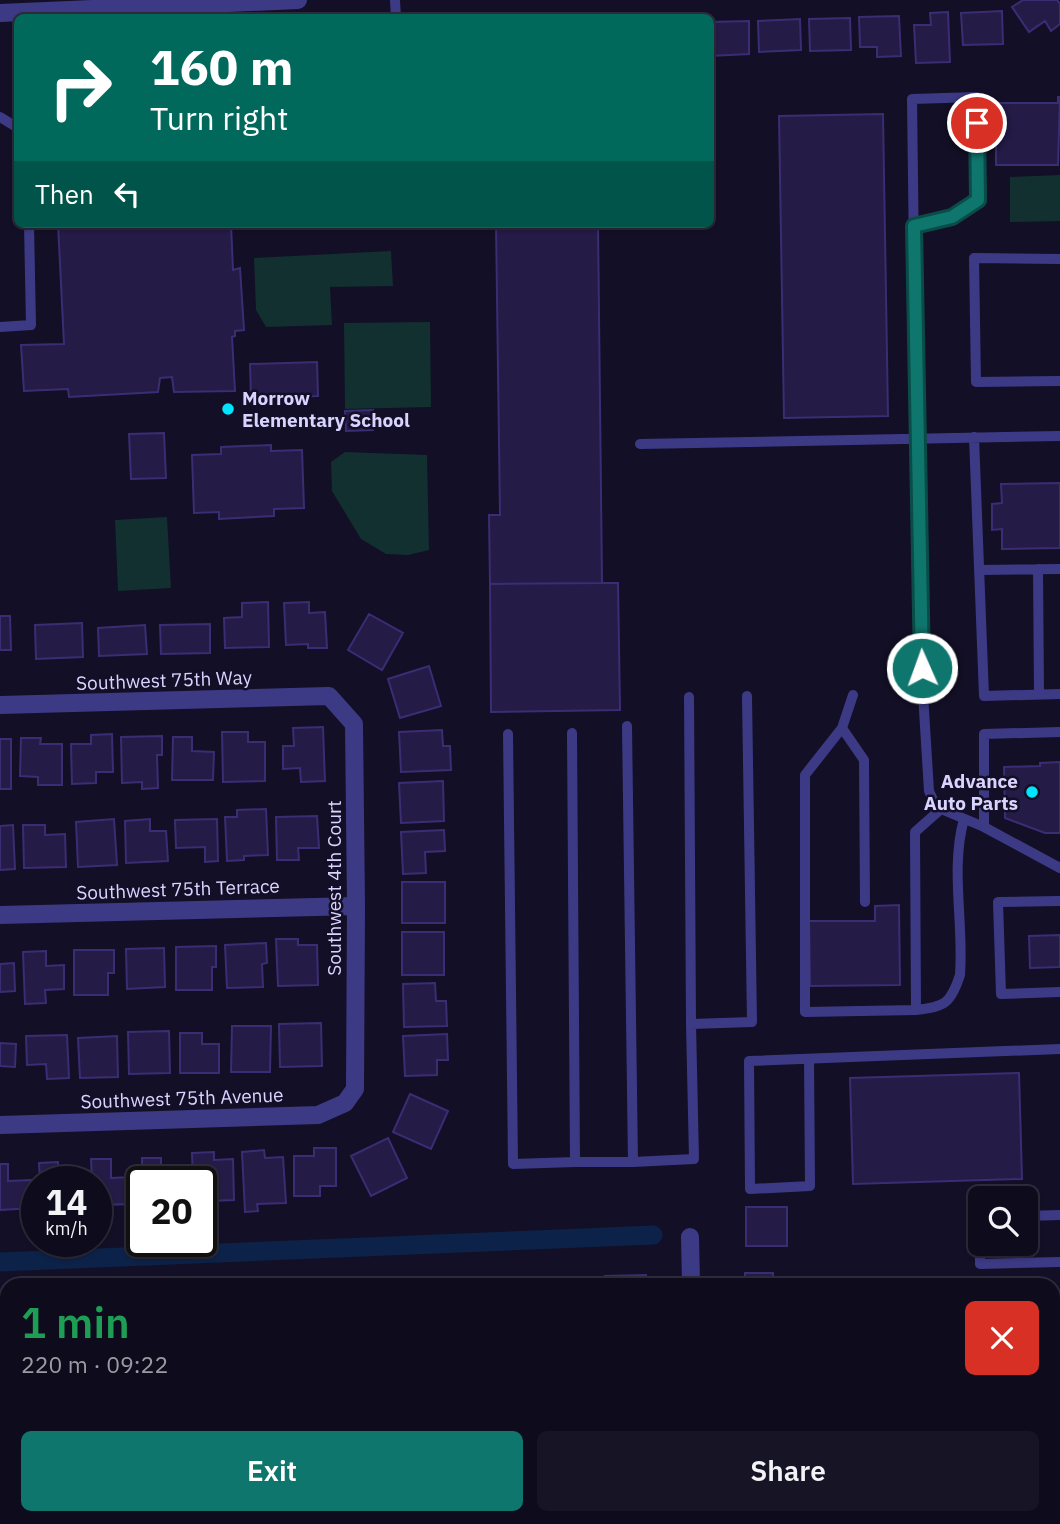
<!DOCTYPE html>
<html lang="en">
<head>
<meta charset="utf-8">
<style>
  :root { --surface:#0e0b1c; --page:#171425; --text:#f1f3f6; --muted:#9b9ba3; --line:#2e2b3b; --accent:#0f766e }
  body { margin:0; font-family:"IBM Plex Sans",sans-serif; background:var(--page); color:var(--text); height:100vh; display:flex; flex-direction:column; font-size:26px; white-space:nowrap }
  * { box-sizing:border-box; margin:0 }
  p { font-size:23px; color:var(--muted) }
  .icon { flex:none; width:38px; height:38px; fill:none; stroke:currentColor; stroke-width:2; stroke-linecap:round; stroke-linejoin:round }
  .map { position:relative; flex:1; overflow:hidden }
  .details { position:absolute; left:0px; top:1278px; width:1060px; height:247px; display:flex; flex-direction:column; background:var(--surface); border-radius:21px 21px 0 0; box-shadow:0 2px 5px #0004,0 0 0 2px var(--line) }
  .details>* { flex:none }
  .hud { position:absolute; left:14px; top:14px; width:700px; height:214px; border-radius:10px; box-shadow:0 2px 5px #0004,0 0 0 2px var(--line); background:#00695c; color:#fff; overflow:hidden }
  .fabs { position:absolute; left:968px; top:1186px; display:grid; gap:14px }
  .fabs a { display:grid; place-items:center; width:70px; height:70px; border-radius:10px; background:var(--surface); box-shadow:0 2px 5px #0004,0 0 0 2px var(--line); font-size:35px }
  .speed { position:absolute; left:21px; top:1166px; display:flex; gap:14px; font-size:35px; font-weight:700; text-align:center }
  .speed>* { display:grid; place-content:center; width:91px; height:91px; border-radius:50%; background:var(--surface); box-shadow:0 2px 5px #0004,0 0 0 2px var(--line); line-height:1 }
  .speed small { font-size:18px; font-weight:400 }
  .speed .limit { border:4px solid #111; border-radius:10px; background:#fff; color:#111 }
  .pin { position:absolute; display:grid; place-items:center; width:60px; height:60px; color:#fff; margin:-30px; border:4px solid #fff; border-radius:50%; box-shadow:0 2px 7px #0007 }
  .me { position:absolute; width:77px; margin:-38px; rotate:358deg; stroke-linejoin:round; filter:drop-shadow(0 0 5px #0008) }
  .turn { display:flex; align-items:center; gap:24px; height:147px; padding:0 21px; font-size:32px }
  .turn .icon { width:91px; height:91px; stroke-width:2.5 }
  .turn b { display:block; font-size:49px; line-height:60px }
  .then { display:flex; align-items:center; height:66px; padding:0 21px; background:#0003; gap:14px; font-size:26px }
  .round { display:grid; place-items:center; flex:none; width:74px; height:74px; border-radius:10px; background:var(--page) }
  .overview { display:flex; align-items:center; justify-content:space-between; height:119px; padding:0 21px }
  h1 { font-size:42px; font-weight:600; line-height:52px; color:#1e9e55 }
  .primary-button { display:flex; gap:14px; margin-top:auto; padding:14px 21px }
  .primary-button a { flex:1; height:80px; border-radius:10px; background:var(--accent); color:#fff; font-size:28px; font-weight:600; line-height:80px; text-align:center }
  .primary-button a+a { background:var(--page); color:var(--text) }
  .map>svg:first-child { display:block }
  .green { fill:#12302f }
  .lines { fill:none; stroke-linecap:round; stroke-linejoin:round }
  .canal { stroke:#0c2248; stroke-width:19 }
  .building { fill:#241b47; stroke:#3b2d73; stroke-width:2 }
  .service { stroke:#3d3a85; stroke-width:10 }
  .minor { stroke:#3d3a85; stroke-width:18 }
  .route-casing { stroke:#0a4d48; stroke-width:18 }
  .route { stroke:#0f766e; stroke-width:12 }
  .poi-dot { fill:#00e5ff; stroke:#130f26; stroke-width:2.5 }
  .labels { text-anchor:middle; stroke-width:5; stroke-linejoin:round; paint-order:stroke }
  .poi-label { font-size:19px; font-weight:bold; fill:#d9d4ff; stroke:#130f26; text-anchor:start }
  .street-label { font-size:19px; fill:#d9d4ff; stroke:#130f26 }
</style>
</head>
<body>
<div class="map">
<svg width="1060" height="1524" viewBox="0 0 1060 1524">
  <rect width="100%" height="100%" fill="#130f26"/>
  <path class="green" d="M 1060,175 L 1060,221 L 1010,222 L 1010,177 Z
    M 391,251 L 393,286 L 330,287 L 332,325 L 266,327 L 256,310 L 254,258 Z
    M 430,322 L 431,407 L 345,409 L 344,323 Z
    M 345,452 L 427,455 L 429,550 L 408,555 L 386,554 L 361,539 L 332,491 L 331,462 Z
    M 167,517 L 171,588 L 118,591 L 115,520 Z"/>
  <g class="lines">
    <path class="canal" d="M 0,1262 L 653,1235"/>
  </g>
  <path class="building" d="M 1023,0 L 1057,0 L 1060,4 L 1060,24 L 1051,31 L 1045,21 L 1029,32 L 1012,7 Z
    M 1002,11 L 1003,44 L 963,45 L 961,13 Z
    M 948,12 L 950,62 L 916,63 L 914,25 L 931,25 L 930,13 Z
    M 899,16 L 901,56 L 877,57 L 877,47 L 860,47 L 859,17 Z
    M 850,18 L 851,50 L 810,51 L 809,19 Z
    M 800,19 L 801,50 L 759,52 L 758,21 Z
    M 749,21 L 749,54 L 710,56 L 710,22 Z
    M 1058,97 L 1060,97 L 1058,165 L 996,165 L 996,103 L 1058,103 Z
    M 883,114 L 888,416 L 784,418 L 779,116 Z
    M 58,224 L 231,224 L 233,270 L 240,268 L 244,330 L 235,331 L 235,336 L 232,337 L 235,391 L 174,392 L 172,377 L 160,378 L 158,392 L 69,397 L 68,389 L 24,391 L 21,345 L 64,344 Z
    M 496,224 L 598,224 L 602,583 L 490,584 L 489,515 L 500,515 Z
    M 317,362 L 318,396 L 251,398 L 250,364 Z
    M 373,410 L 373,430 L 346,431 L 345,411 Z
    M 164,433 L 166,478 L 131,479 L 129,434 Z
    M 271,445 L 271,451 L 302,450 L 304,508 L 274,509 L 274,516 L 219,519 L 219,512 L 194,513 L 192,455 L 221,454 L 221,447 Z
    M 1060,483 L 1060,548 L 1002,549 L 1002,529 L 992,530 L 992,504 L 1002,503 L 1001,484 Z
    M 602,583 L 618,583 L 620,710 L 491,712 L 490,584 Z
    M 268,602 L 269,647 L 225,648 L 224,618 L 242,617 L 242,603 Z
    M 309,602 L 309,613 L 325,612 L 327,648 L 308,648 L 308,644 L 286,645 L 284,603 Z
    M 369,614 L 403,633 L 382,670 L 348,650 Z
    M 0,616 L 10,616 L 11,650 L 0,650 Z
    M 82,623 L 83,657 L 36,659 L 35,625 Z
    M 210,624 L 210,653 L 161,654 L 160,625 Z
    M 145,625 L 147,654 L 99,656 L 98,628 Z
    M 429,666 L 441,706 L 400,718 L 388,679 Z
    M 323,727 L 325,781 L 301,782 L 300,768 L 283,769 L 283,746 L 294,746 L 293,728 Z
    M 442,730 L 443,746 L 450,746 L 451,770 L 401,772 L 399,732 Z
    M 222,732 L 248,732 L 248,742 L 265,742 L 265,781 L 223,782 Z
    M 112,734 L 113,772 L 96,772 L 96,783 L 72,784 L 71,744 L 91,744 L 91,735 Z
    M 162,736 L 162,755 L 157,755 L 158,788 L 142,789 L 142,782 L 122,783 L 121,737 Z
    M 173,737 L 192,737 L 192,751 L 214,752 L 213,780 L 172,780 Z
    M 21,738 L 41,738 L 40,744 L 62,744 L 62,785 L 38,785 L 38,777 L 20,776 Z
    M 0,739 L 11,739 L 11,789 L 0,789 Z
    M 1060,762 L 1060,833 L 1045,833 L 1005,818 L 1004,767 L 1040,766 L 1040,763 Z
    M 443,781 L 444,821 L 401,823 L 399,783 Z
    M 266,809 L 268,855 L 244,856 L 244,860 L 227,861 L 225,817 L 237,817 L 237,810 Z
    M 317,816 L 319,848 L 298,848 L 299,860 L 277,860 L 276,817 Z
    M 114,819 L 117,865 L 78,867 L 76,822 Z
    M 150,819 L 150,831 L 166,831 L 168,861 L 126,863 L 125,821 Z
    M 217,819 L 218,861 L 205,862 L 205,847 L 176,848 L 175,820 Z
    M 13,825 L 15,869 L 0,870 L 0,826 Z
    M 23,825 L 45,825 L 45,835 L 65,834 L 66,867 L 24,868 Z
    M 444,830 L 445,851 L 425,852 L 426,873 L 403,874 L 401,832 Z
    M 402,882 L 445,882 L 445,923 L 402,923 Z
    M 899,905 L 900,985 L 810,986 L 809,921 L 875,921 L 875,906 Z
    M 402,932 L 444,932 L 444,975 L 402,975 Z
    M 1060,935 L 1060,967 L 1030,968 L 1029,936 Z
    M 276,939 L 298,939 L 298,945 L 317,945 L 318,985 L 278,986 Z
    M 266,943 L 267,963 L 262,964 L 263,987 L 227,988 L 225,945 Z
    M 216,946 L 216,967 L 212,967 L 212,990 L 176,990 L 176,947 Z
    M 164,948 L 165,987 L 127,989 L 126,949 Z
    M 74,950 L 114,950 L 114,973 L 108,973 L 108,995 L 74,995 Z
    M 46,951 L 46,966 L 64,965 L 64,989 L 45,990 L 46,1003 L 25,1004 L 23,952 Z
    M 14,963 L 15,991 L 0,992 L 0,964 Z
    M 435,983 L 436,1001 L 446,1001 L 447,1026 L 404,1027 L 403,984 Z
    M 321,1023 L 322,1066 L 280,1067 L 279,1024 Z
    M 232,1026 L 271,1026 L 270,1072 L 231,1072 Z
    M 169,1031 L 170,1073 L 129,1074 L 128,1032 Z
    M 180,1033 L 202,1033 L 202,1044 L 219,1044 L 219,1073 L 180,1073 Z
    M 447,1034 L 448,1060 L 437,1060 L 437,1075 L 405,1076 L 403,1036 Z
    M 67,1035 L 69,1078 L 47,1079 L 46,1064 L 27,1065 L 26,1036 Z
    M 117,1036 L 118,1077 L 80,1078 L 78,1038 Z
    M 0,1043 L 16,1044 L 15,1067 L 0,1066 Z
    M 1019,1073 L 1022,1179 L 853,1184 L 850,1078 Z
    M 410,1094 L 448,1111 L 431,1149 L 393,1132 Z
    M 388,1138 L 407,1178 L 371,1196 L 351,1156 Z
    M 314,1148 L 336,1148 L 336,1186 L 320,1186 L 320,1196 L 294,1196 L 294,1156 L 314,1156 Z
    M 264,1150 L 265,1158 L 283,1157 L 286,1203 L 257,1204 L 258,1211 L 245,1212 L 242,1152 Z
    M 214,1152 L 214,1160 L 233,1159 L 234,1200 L 209,1201 L 209,1191 L 201,1191 L 201,1181 L 193,1181 L 192,1153 Z
    M 142,1158 L 161,1158 L 161,1175 L 183,1174 L 183,1181 L 142,1181 Z
    M 91,1159 L 111,1159 L 111,1178 L 133,1177 L 134,1204 L 96,1205 L 96,1181 L 92,1181 Z
    M 58,1162 L 59,1179 L 82,1178 L 82,1181 L 40,1181 L 39,1163 Z
    M 0,1164 L 8,1164 L 8,1181 L 31,1180 L 32,1208 L 0,1210 Z
    M 746,1207 L 787,1207 L 787,1246 L 746,1246 Z
    M 745,1273 L 773,1273 L 773,1282 L 786,1282 L 786,1284 L 745,1284 Z
    M 646,1275 L 646,1284 L 606,1284 L 605,1276 Z
    M 7,1303 L 7,1352 L 2,1352 L 2,1304 Z
    M 1054,1359 L 1060,1360 L 1060,1387 L 1054,1387 Z
    M 1056,1404 L 1060,1405 L 1060,1423 L 1055,1423 Z
    M 7,1447 L 7,1496 L 0,1496 L 0,1448 Z
    M 1054,1475 L 1060,1475 L 1060,1520 L 860,1524 L 860,1517 L 1054,1517 Z
    M 347,1517 L 374,1517 L 374,1524 L 347,1524 Z
    M 398,1517 L 418,1517 L 418,1524 L 398,1524 Z
    M 531,1517 L 558,1517 L 558,1524 L 531,1524 Z
    M 625,1517 L 651,1517 L 650,1524 L 625,1524 Z"/>
  <g class="lines">
    <path class="service" d="M 395,0 L 396,18
      M 0,117 L 18,128
      M 913,226 L 952,217 L 978,200 L 977,97 L 912,99 L 916,415 L 916,439 L 923,694 L 929,791 L 934,802 L 941,809 L 984,827 L 1060,868
      M 1060,259 L 974,258 L 976,382 L 1060,381
      M 0,327 L 31,325 L 29,224
      M 974,437 L 984,696 L 1060,694
      M 640,444 L 1060,436
      M 1038,569 L 1039,694
      M 980,570 L 1060,569
      M 853,695 L 842,728 L 805,775 L 805,1012 L 916,1010 L 915,832 L 941,809
      M 689,697 L 691,1024
      M 627,726 L 633,1162 L 694,1159 L 691,1024 L 752,1022 L 747,696
      M 842,728 L 864,760 L 865,902
      M 572,733 L 575,1162 L 633,1162
      M 508,734 L 513,1164 L 575,1162
      M 984,827 L 984,734 L 1060,732
      M 1060,901 L 998,902 L 1001,994 L 1060,992
      M 916,1010 C 945,1007 951,1003 960,975 C 964,923 950,869 964,819
      M 809,1059 L 810,1186 L 750,1189 L 749,1061 L 1060,1049
      M 1026,1216 L 1060,1215
      M 980,1217 L 980,1264 L 1060,1262
      M 1054,1395 L 1060,1395
      M 1054,1458 L 1060,1458
      M 830,1517 L 830,1524"/>
    <path class="minor" d="M 0,13 L 298,0
      M 0,705 L 329,696 L 354,724 L 356,906 L 355,1089 L 345,1103 L 318,1115 L 0,1125
      M 0,915 L 356,906
      M 690,1237 L 691,1284
      M 0,1406 L 7,1406
      M 694,1517 L 694,1524
      M 482,1524 L 482,1517"/>
  </g>
  <g class="lines">
    <defs>
      <path id="route" d="M 922,668 L 914,226 L 952,217 L 978,200 L 977,123"/>
    </defs>
    <use href="#route" class="route-casing"/>
    <use href="#route" class="route"/>
  </g>
  <g class="poi-dot">
    <circle cx="228" cy="409" r="7"/>
    <circle cx="1032" cy="792" r="7"/>
  </g>
  <g class="labels">
    <g class="poi-label">
      <text x="242" y="405">Morrow<tspan x="242" dy="22">Elementary School</tspan></text>
      <text x="1018" y="788" text-anchor="end">Advance<tspan x="1018" dy="22">Auto Parts</tspan></text>
    </g>
    <g class="street-label">
      <text transform="translate(164 680) rotate(-2)" y="7">Southwest 75th Way</text>
      <text transform="translate(334 888) rotate(-90)" y="7">Southwest 4th Court</text>
      <text transform="translate(178 889) rotate(-2)" y="7">Southwest 75th Terrace</text>
      <text transform="translate(182 1098) rotate(-2)" y="7">Southwest 75th Avenue</text>
    </g>
  </g>
</svg>
<div class="fabs">
<a><svg class="icon" aria-label="search" viewBox="0 0 24 24"><circle cx="10" cy="10" r="6"/><path d="M15 15l6 6"/></svg></a>
</div>
<div class="speed"><div>14<small>km/h</small></div><div class="limit">20</div></div>
<div class="pin" style="left:977px;top:123px;background:#d93025"><svg class="icon" aria-label="arrive" viewBox="0 0 24 24"><path d="M6 21V4h12l-3 4 3 4H6"/></svg></div>
<svg class="me" style="left:922px;top:668px" viewBox="-20 -20 40 40"><circle r="17" fill="#0f766e" stroke="#fff" stroke-width="3"/><path d="M0-11L8 9 0 5-8 9z" fill="#fff"/></svg>
<div class="hud">
<div class="turn"><svg class="icon" aria-label="right" viewBox="0 0 24 24"><path d="M7 20v-9h11M14 6l5 5-5 5"/></svg><div><b>160 m</b>Turn right</div></div>
<div class="then">Then<svg class="icon" aria-label="left" viewBox="0 0 24 24"><path d="M17 20v-9H6M10 6l-5 5 5 5"/></svg></div>
</div>
<section class="details">
<div class="overview"><div><h1>1 min</h1><p>220 m · 09:22</p></div><a class="round" style="background:#d93025;color:#fff"><svg class="icon" aria-label="close" viewBox="0 0 24 24"><path d="M6 6l12 12M18 6L6 18"/></svg></a></div>
<div class="primary-button"><a>Exit</a><a>Share</a></div>
</section>
</div>
</body>
</html>
